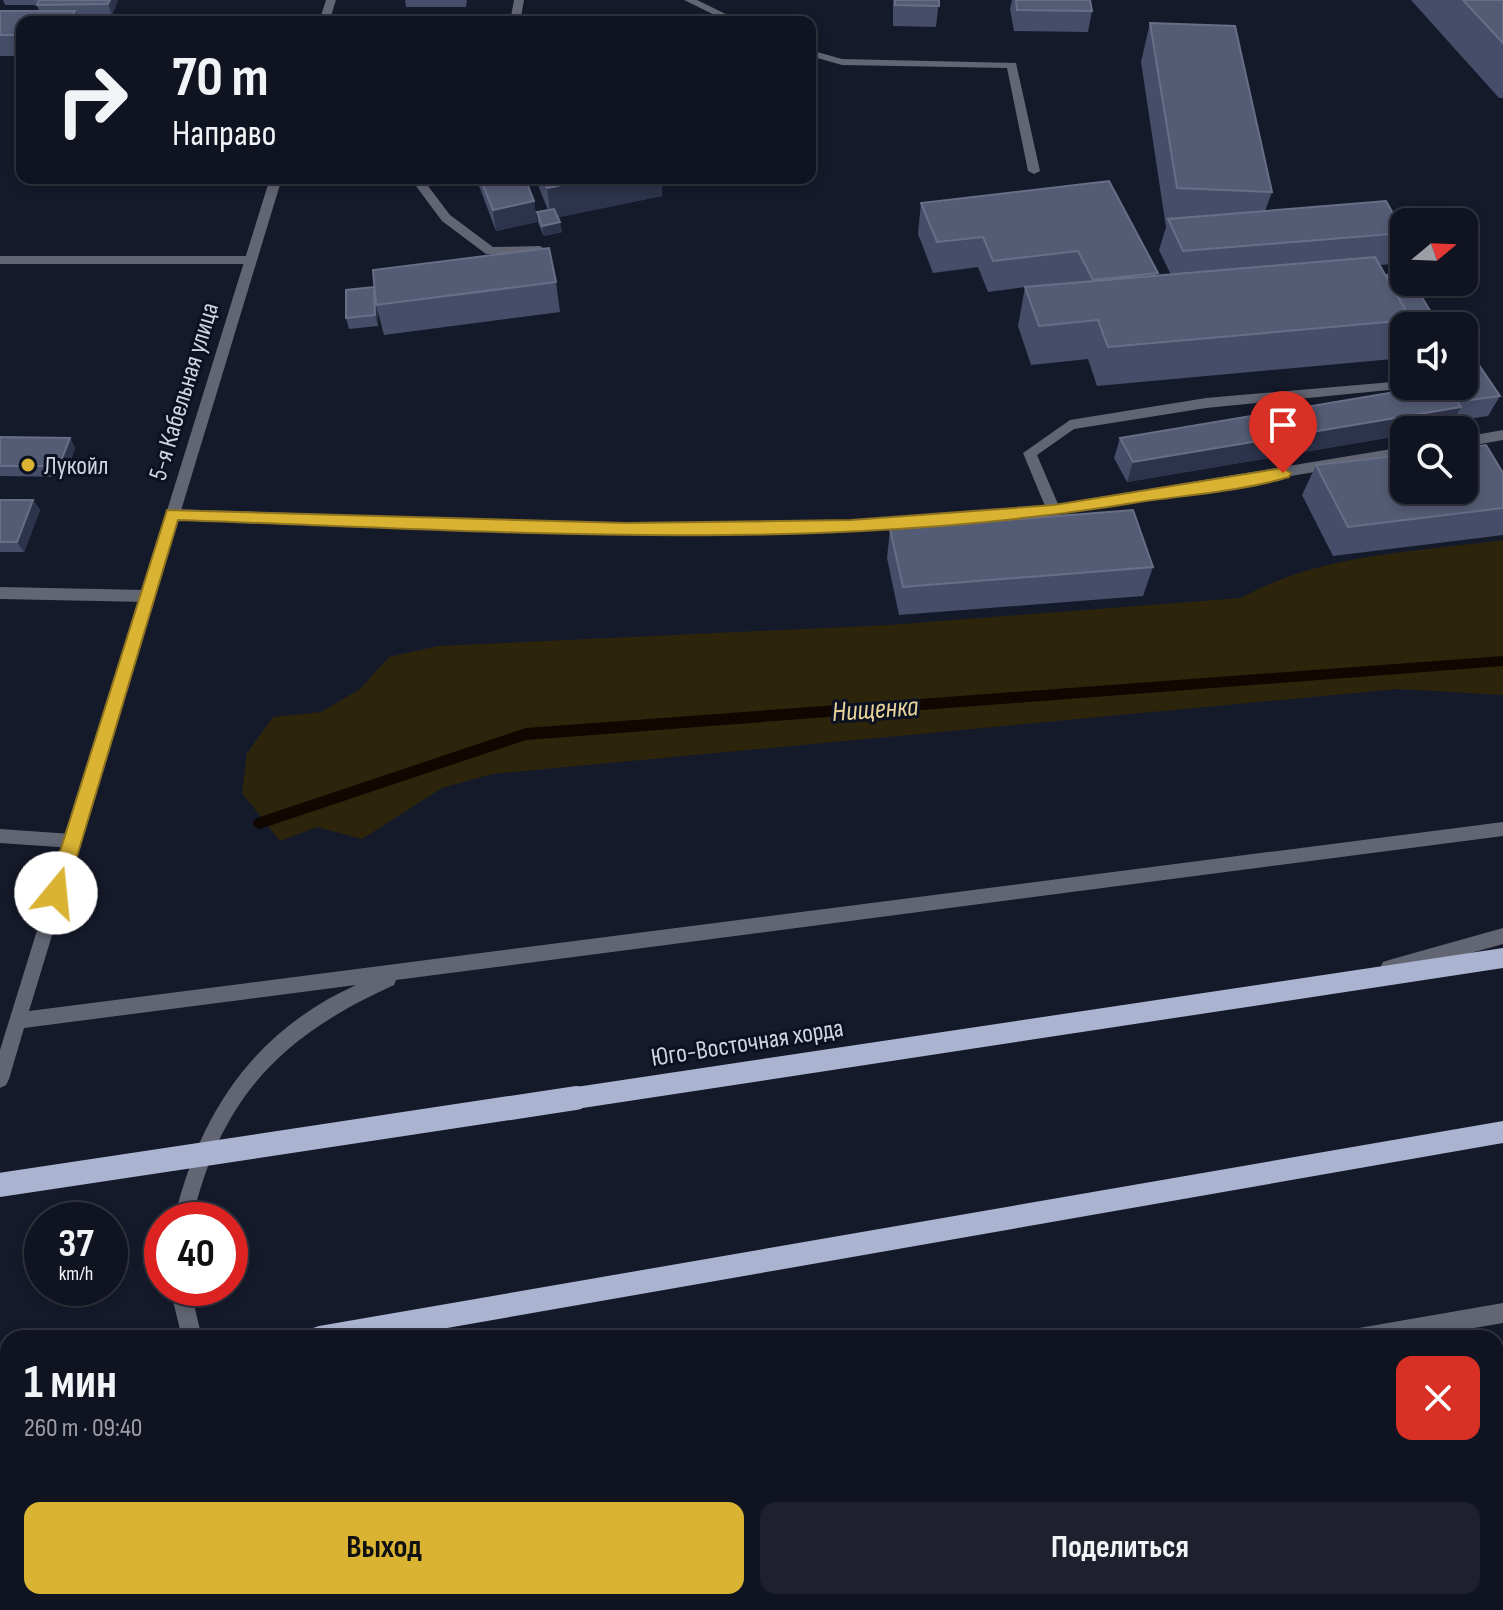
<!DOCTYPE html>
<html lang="ru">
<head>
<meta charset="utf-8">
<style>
  :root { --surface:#101420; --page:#1e212d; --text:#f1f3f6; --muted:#9c9ea5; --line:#30333e; --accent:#dab333 }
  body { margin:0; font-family:"Sofia Sans Condensed",sans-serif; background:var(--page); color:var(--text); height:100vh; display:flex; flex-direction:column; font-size:30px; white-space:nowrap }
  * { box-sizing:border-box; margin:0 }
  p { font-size:26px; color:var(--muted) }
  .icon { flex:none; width:44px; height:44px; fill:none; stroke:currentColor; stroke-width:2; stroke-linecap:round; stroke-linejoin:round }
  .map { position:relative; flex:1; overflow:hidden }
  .sheet { position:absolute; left:0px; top:1330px; width:1504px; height:280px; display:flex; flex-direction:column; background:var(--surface); border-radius:24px 24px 0 0; box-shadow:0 4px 12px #0003,0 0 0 2px var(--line) }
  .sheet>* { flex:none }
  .hud { position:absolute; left:16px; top:16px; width:800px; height:168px; border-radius:16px; box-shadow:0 4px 12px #0003,0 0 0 2px var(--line); background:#101420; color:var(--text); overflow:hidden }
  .needle { width:52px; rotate:71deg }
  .fabs { position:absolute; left:1390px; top:208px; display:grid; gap:16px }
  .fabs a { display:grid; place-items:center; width:88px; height:88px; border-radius:16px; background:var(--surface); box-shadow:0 4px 12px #0003,0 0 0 2px var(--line); font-size:40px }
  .speed { position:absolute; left:24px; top:1202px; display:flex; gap:16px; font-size:40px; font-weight:700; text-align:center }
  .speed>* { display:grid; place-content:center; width:104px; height:104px; border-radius:50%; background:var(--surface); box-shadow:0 4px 12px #0003,0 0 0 2px var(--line); line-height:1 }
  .speed small { font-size:20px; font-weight:400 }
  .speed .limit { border:12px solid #d22; background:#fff; color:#111 }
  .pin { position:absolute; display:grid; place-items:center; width:68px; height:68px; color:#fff; margin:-82px -34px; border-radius:50% 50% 50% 0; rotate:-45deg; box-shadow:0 0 8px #0007 }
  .pin .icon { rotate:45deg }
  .me { position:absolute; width:88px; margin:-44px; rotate:17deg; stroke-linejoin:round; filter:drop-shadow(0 0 6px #0008) }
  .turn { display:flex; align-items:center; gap:28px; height:168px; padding:0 24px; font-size:36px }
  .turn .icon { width:104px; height:104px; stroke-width:2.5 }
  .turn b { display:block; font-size:56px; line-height:68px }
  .round { display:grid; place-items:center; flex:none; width:84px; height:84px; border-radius:16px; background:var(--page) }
  .overview { display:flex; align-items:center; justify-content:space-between; height:136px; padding:0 24px }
  h1 { font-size:48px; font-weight:700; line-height:60px }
  .action { display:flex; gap:16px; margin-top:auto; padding:16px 24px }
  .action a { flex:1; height:92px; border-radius:16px; background:var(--accent); color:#111; font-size:32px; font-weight:700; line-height:92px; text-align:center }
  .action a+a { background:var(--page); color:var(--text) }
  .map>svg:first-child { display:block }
  .green { fill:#2d240c }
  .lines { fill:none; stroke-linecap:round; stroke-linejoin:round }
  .stream { fill:#100700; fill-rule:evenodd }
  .service { fill:#626673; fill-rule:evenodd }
  .tertiary { fill:#626673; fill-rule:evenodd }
  .primary { fill:#aab3cf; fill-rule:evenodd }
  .primary-bridge { stroke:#aab3cf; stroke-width:24 }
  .wall { fill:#454d68; fill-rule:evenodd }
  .shaded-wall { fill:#2c334a }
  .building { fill:#545c75; stroke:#686e86; stroke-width:2 }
  .route { fill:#dab333; stroke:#8e7421; stroke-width:2 }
  .poi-dot { fill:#dab333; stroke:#0c1121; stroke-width:3 }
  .labels { text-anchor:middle; stroke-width:6; stroke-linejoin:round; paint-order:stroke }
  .street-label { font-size:26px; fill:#d0d4e0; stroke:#0c1121 }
  .poi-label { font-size:26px; fill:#d0d4e0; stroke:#0c1121; text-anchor:start }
  .water-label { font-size:28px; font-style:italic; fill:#e8d49a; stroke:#0c1121 }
</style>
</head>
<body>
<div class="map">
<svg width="1503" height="1610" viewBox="0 0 1503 1610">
  <rect width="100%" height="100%" fill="#151a2b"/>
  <path class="green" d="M 1503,540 L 1503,695 L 1398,689 L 492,774 L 442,788 L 362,839 L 317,827 L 280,841 L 242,793 L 247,753 L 273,717 L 321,712 L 360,689 L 389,657 L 438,646 L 889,625 L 1241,598 C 1319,554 1415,552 1503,540 Z"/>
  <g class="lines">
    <path class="stream" d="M 1503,656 L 1503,666 L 526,740 L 260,829 L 255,827 L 253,823 L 255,819 L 260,817 L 526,728 Z"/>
    <path class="service" d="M 514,0 L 524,0 L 520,22 L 510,22 Z
      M 684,0 L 697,0 L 742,22 L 729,22 Z
      M 810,50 L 842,59 L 1016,63 L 1040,171 L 1034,174 L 1028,171 L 1007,68 L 842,65 L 810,56 Z
      M 410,178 L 422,178 L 450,215 L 493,247 L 540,246 L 546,250 L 540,254 L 486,254 L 442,221 Z
      M 0,256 L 251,256 L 257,260 L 251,264 L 0,264 Z
      M 1404,381 L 1404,386 L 1410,386 L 1409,388 L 1206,408 L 1074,429 L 1037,455 L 1058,504 L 1404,447 L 1404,457 C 1220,487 1036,524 850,531 C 624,540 398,527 172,519 L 165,514 L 172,509 L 626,524 L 851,521 L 1045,506 L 1023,453 L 1070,420 L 1206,398 Z
      M 1503,430 L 1503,440 L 1464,447 L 1464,437 Z
      M 0,587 L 147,590 L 154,596 L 147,602 L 0,599 Z
      M 0,829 L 72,834 L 78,836 L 80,841 L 78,846 L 72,848 L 0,843 Z"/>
    <path class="tertiary" d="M 326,0 L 336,0 L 329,22 L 319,22 Z
      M 270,178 L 282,178 L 29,1011 L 1503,822 L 1503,836 L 396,980 L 394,985 C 281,1036 221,1097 192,1220 L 174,1220 C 199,1114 254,1031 356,985 L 24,1028 L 9,1079 L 6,1085 L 0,1088 L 0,1050 Z
      M 1503,928 L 1503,944 L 1389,976 L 1383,974 L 1380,968 L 1383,962 L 1389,960 Z
      M 170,1288 L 190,1288 L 202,1338 L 182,1338 Z
      M 1503,1303 L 1503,1323 L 1416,1338 L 1349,1338 L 1352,1331 L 1359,1328 Z
      M 8,1561 L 8,1583 L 0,1585 L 0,1563 Z"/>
    <path class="primary" d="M 1503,948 L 1503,968 L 576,1109 L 568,1106 L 565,1098 L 568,1090 L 576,1087 Z
      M 1503,1121 L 1503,1143 L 390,1338 L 307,1338 L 310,1329 L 319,1326 Z
      M 8,1379 L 8,1405 L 0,1407 L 0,1381 Z"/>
    <path class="primary-bridge" d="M 0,1185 L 576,1098"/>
  </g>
  <path class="wall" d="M 3,0 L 118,0 L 112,15 L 77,16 L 80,22 L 22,22 L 22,56 L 0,56 L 0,11 L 39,11 L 37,5 L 5,5 Z
    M 405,0 L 467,0 L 466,7 L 406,7 Z
    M 893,0 L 939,0 L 936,27 L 893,26 Z
    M 1012,0 L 1090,0 L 1092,11 L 1088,32 L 1014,31 L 1010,9 Z
    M 1411,0 L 1503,0 L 1503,98 L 1499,98 Z
    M 1150,23 L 1272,192 L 1265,211 L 1404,232 L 1404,235 L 1391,264 L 1380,265 L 1386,275 L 1439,326 L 1404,326 L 1404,358 L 1097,386 L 1088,359 L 1031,365 L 1018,326 L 1025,287 L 988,292 L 978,267 L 933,273 L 918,234 L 921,203 L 1158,273 L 1157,276 L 1171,275 L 1159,250 L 1166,227 L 1141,62 ZM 1071,282 L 1072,283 L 1030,287 Z
    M 476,178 L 525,178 L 534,201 L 537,222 L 496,231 Z
    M 535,178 L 661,178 L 662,196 L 558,217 L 562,232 L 544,236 L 538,223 L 537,212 L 548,210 Z
    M 556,282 L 560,312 L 384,335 L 378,312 L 378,326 L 349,329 L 346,318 L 374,287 Z
    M 1429,386 L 1464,386 L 1500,396 L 1488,416 L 1453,421 L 1450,427 L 1433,430 L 1404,430 L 1404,435 L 1127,482 L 1114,458 L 1120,438 Z
    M 0,437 L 70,438 L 75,448 L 65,477 L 0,476 Z
    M 1316,465 L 1503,473 L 1503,535 L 1333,556 L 1302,495 Z
    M 0,500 L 33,500 L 40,510 L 24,552 L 0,552 Z
    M 890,529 L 1153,567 L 1143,596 L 899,615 L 887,558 Z
    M 1410,1606 L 1503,1610 L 1374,1610 Z"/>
  <path class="shaded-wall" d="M 110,0 L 118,0 L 112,15 L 108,4 Z
    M 75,11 L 80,22 L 70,22 Z
    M 596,178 L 661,178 L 662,196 L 551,219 L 547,188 Z
    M 534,201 L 537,222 L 496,231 L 493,210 Z
    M 560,222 L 562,232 L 544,236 L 542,226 Z
    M 375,287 L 376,305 L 378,312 L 378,326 L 375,315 Z
    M 1461,407 L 1450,427 L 1433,430 L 1404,430 L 1404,435 L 1127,482 L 1133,462 Z
    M 70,438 L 75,448 L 65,477 L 59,466 Z
    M 33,500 L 40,510 L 24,552 L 17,542 Z"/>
  <path class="building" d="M 39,0 L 110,0 L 108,4 L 37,5 Z
    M 895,0 L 939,0 L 939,6 L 895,5 Z
    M 1016,0 L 1090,0 L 1092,11 L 1017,10 Z
    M 1463,0 L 1503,0 L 1503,43 Z
    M 0,11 L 75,11 L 70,22 L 22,22 L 22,35 L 0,35 Z
    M 1150,23 L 1235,26 L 1272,192 L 1177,188 Z
    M 480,178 L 525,178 L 534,201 L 493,210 Z
    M 543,178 L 596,178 L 547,188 Z
    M 1109,181 L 1158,273 L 1093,280 L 1078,251 L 993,261 L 983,237 L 937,242 L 921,203 Z
    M 1386,201 L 1404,233 L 1183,251 L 1168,219 Z
    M 554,209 L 560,222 L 542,226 L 537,212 Z
    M 549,248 L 556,282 L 376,305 L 373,270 Z
    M 1375,257 L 1411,320 L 1108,347 L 1098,320 L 1039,326 L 1025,287 Z
    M 1404,273 L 1404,282 L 1413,282 L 1439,326 L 1408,326 L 1411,320 L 1386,275 Z
    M 374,287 L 375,315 L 346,318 L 346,290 Z
    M 1464,343 L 1500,396 L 1464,401 L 1454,386 L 1464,386 Z
    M 1431,386 L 1447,386 L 1461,407 L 1133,462 L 1120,438 Z
    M 0,437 L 70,438 L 59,466 L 0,466 Z
    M 1486,445 L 1503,473 L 1503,508 L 1348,527 L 1316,465 L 1404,455 L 1404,490 L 1464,490 L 1464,448 Z
    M 0,500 L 33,500 L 17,542 L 0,542 Z
    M 1133,510 L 1153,567 L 903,587 L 890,529 Z
    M 750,1602 L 1110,1602 L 1112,1610 L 751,1610 Z
    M 1503,1605 L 1503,1610 L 1411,1610 L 1410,1606 Z"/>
  <path class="route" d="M 1283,468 L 1291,473 L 1289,477 C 1239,492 1184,495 1133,503 C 818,555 496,531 178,520 L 66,893 L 56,902 L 47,893 L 167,510 L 626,523 L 851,520 L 1054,505 Z"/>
  <circle class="poi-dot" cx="28" cy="465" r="8"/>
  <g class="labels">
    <g class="street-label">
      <text transform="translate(183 391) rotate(-73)" y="9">5-я Кабельная улица</text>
      <text transform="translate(747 1042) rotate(-9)" y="9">Юго-Восточная хорда</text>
    </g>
    <g class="poi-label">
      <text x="44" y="474">Лукойл</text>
    </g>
    <g class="water-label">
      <text transform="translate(875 708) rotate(-4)" y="10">Нищенка</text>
    </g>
  </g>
</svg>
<div class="fabs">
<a><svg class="needle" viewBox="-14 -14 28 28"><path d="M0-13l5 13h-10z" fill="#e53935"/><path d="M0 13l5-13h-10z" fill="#9c9ea5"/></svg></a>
<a><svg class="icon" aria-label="sound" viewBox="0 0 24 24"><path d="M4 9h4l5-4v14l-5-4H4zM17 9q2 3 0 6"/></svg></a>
<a><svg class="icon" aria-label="search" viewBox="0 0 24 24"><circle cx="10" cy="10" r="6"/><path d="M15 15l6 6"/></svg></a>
</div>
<div class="speed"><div>37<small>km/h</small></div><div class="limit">40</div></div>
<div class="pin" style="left:1283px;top:473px;background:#d93025"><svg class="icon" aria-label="arrive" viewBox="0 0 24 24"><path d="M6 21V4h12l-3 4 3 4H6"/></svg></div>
<svg class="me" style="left:56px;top:893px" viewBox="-20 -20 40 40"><circle r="19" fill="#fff"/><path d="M0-13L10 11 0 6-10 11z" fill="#dab333"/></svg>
<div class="hud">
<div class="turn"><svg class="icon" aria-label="right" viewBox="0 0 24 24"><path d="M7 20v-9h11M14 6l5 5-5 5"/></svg><div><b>70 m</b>Направо</div></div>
</div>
<section class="sheet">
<div class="overview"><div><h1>1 мин</h1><p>260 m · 09:40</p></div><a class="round" style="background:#d93025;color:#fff"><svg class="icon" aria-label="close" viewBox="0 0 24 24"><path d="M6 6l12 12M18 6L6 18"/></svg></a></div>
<div class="action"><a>Выход</a><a>Поделиться</a></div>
</section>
</div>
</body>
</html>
